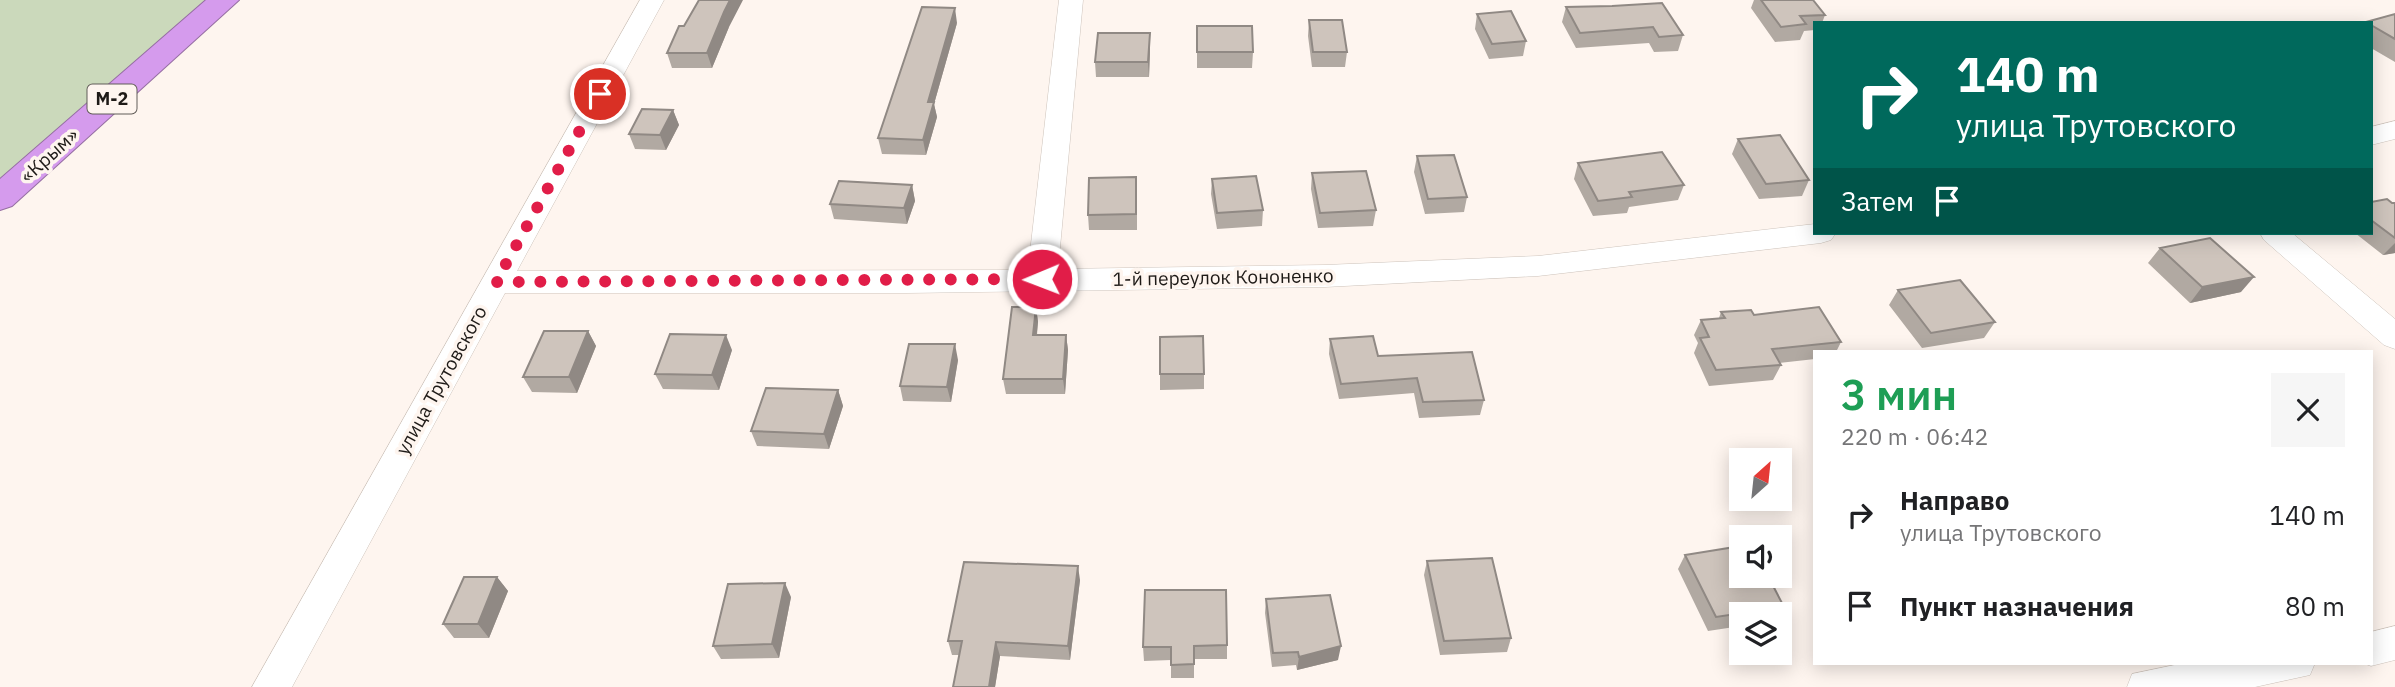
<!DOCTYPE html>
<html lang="ru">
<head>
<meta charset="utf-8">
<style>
  :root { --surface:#fff; --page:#f6f6f6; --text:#202124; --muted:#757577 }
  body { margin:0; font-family:"IBM Plex Sans",sans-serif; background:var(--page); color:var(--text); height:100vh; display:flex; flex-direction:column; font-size:26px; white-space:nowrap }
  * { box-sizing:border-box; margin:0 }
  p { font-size:23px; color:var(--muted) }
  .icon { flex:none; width:38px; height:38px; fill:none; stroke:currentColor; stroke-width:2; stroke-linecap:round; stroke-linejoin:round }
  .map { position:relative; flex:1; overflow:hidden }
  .drawer { position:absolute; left:1813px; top:350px; width:560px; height:315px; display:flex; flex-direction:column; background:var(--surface); border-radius:0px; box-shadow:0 4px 18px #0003 }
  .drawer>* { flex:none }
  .banner { position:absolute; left:1813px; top:21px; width:560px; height:214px; border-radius:0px; box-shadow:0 4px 18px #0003; background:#00695c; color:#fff; overflow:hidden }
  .needle { width:46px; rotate:27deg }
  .controls { position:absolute; left:1729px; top:448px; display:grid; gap:14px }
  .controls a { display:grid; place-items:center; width:63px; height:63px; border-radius:0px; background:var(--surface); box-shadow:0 4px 18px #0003; font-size:35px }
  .pin { position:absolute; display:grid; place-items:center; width:60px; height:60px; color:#fff; margin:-30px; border:4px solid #fff; border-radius:50%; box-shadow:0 2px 7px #0007 }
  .me { position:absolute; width:77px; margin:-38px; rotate:269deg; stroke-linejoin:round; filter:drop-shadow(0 0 5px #0008) }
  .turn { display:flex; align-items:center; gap:24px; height:147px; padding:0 28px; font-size:32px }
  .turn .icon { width:91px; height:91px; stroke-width:2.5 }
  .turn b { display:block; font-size:49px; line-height:60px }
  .then { display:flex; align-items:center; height:66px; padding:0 28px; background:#0003; gap:14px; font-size:26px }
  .round { display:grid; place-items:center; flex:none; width:74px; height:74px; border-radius:0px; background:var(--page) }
  .head { display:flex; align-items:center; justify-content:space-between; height:119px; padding:0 28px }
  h1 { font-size:42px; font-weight:600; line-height:52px; color:#1e9e55 }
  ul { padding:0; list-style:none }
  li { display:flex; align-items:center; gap:21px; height:91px; padding:0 28px }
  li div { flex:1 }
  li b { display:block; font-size:26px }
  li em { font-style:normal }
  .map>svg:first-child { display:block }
  .green { fill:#cbd9bb }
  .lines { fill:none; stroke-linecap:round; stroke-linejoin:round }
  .street-casing { stroke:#cdc3bb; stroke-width:1 }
  .highway-casing { stroke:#956ea2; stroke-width:2 }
  .street { fill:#fff; fill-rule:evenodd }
  .highway { fill:#d59bed; fill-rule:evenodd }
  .wall { fill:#b1a9a2 }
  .shaded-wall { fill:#908984 }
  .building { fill:#cec4bc; stroke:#908984; stroke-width:2 }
  .route { stroke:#e11d48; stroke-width:12; stroke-dasharray:0 21.6 }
  .labels { text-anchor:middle; stroke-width:7; stroke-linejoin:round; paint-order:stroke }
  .shield { fill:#fef5ef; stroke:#615c58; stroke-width:2 }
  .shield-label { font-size:18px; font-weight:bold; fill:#1e1a17 }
  .street-label { font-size:19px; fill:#1e1a17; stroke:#fef5ef }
</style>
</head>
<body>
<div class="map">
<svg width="2395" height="687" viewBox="0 0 2395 687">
  <rect width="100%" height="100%" fill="#fef5ef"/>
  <path class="green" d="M 0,0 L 224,0 L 0,198 Z"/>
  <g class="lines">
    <defs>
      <path id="street" d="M 640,0 L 664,0 L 517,271 L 1028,270 L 1059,0 L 1083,0 L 1058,269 L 1325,265 L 1538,256 L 1815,224 L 1815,233 L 1836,233 L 1831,240 L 1821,243 L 1538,276 L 1325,287 L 906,293 L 505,293 L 292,687 L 252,687 Z
        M 2395,121 L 2395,139 L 2371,145 L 2371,127 Z
        M 2260,233 L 2292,233 L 2395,319 L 2395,349 L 2384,345 L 2264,240 Z
        M 2395,626 L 2395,660 L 2371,666 L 2363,663 L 2371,663 L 2371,632 Z
        M 2184,663 L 2315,663 L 2310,675 L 2255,687 L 2127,687 L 2132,674 Z"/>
      <path id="highway" d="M 206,0 L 239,0 L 12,206 L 0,210 L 0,179 Z"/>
    </defs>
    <use href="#street" class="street-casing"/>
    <use href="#highway" class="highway-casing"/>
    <use href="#street" class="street"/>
    <use href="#highway" class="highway"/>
  </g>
  <path class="wall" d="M 1754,0 L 1813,0 L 1825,15 L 1822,23 L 1815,23 L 1815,30 L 1804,31 L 1800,40 L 1775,42 L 1751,8 Z
    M 1566,7 L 1683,35 L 1678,51 L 1654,52 L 1649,43 L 1576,48 L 1562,22 Z
    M 1477,14 L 1526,41 L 1523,56 L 1489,59 L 1475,29 Z
    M 2395,14 L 2395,62 L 2371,48 L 2371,23 L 2366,23 Z
    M 1309,20 L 1347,52 L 1345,67 L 1312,67 L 1308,36 Z
    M 957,23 L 934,104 L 937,117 L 926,155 L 882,154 L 878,138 Z
    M 1197,26 L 1253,52 L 1252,68 L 1197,68 Z
    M 729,27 L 712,68 L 672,68 L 667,53 Z
    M 1150,48 L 1149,77 L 1096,77 L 1095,62 Z
    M 673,110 L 679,125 L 666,150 L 635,149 L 629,134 Z
    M 1738,139 L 1809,180 L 1802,196 L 1759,199 L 1732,154 Z
    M 1417,156 L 1467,197 L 1464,212 L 1425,214 L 1414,172 Z
    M 1578,163 L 1684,185 L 1678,200 L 1629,207 L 1627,213 L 1593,216 L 1574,179 Z
    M 1312,173 L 1376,210 L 1373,226 L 1318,228 L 1311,189 Z
    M 1212,179 L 1263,210 L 1262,226 L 1217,229 L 1211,194 Z
    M 912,185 L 915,201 L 907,224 L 834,219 L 830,204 Z
    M 1137,193 L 1137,230 L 1089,230 L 1088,215 Z
    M 2371,202 L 2395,203 L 2395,253 L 2383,255 L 2355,233 L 2371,233 Z
    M 2160,248 L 2241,292 L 2190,303 L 2148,263 Z
    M 1898,290 L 1995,322 L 1984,338 L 1922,348 L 1889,305 Z
    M 1036,307 L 1038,322 L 1037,335 L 1066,335 L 1068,350 L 1065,394 L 1006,394 L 1003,379 Z
    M 1721,312 L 1754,315 L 1841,342 L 1836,352 L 1815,352 L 1815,359 L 1779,363 L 1781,365 L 1773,380 L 1709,386 L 1694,353 L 1698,343 L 1694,335 L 1701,320 L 1719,318 Z
    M 588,331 L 596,346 L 577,393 L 532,392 L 523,377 Z
    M 1160,337 L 1204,374 L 1204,389 L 1160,390 Z
    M 1330,339 L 1378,356 L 1484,400 L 1480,415 L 1419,418 L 1414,393 L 1339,399 L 1329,354 Z
    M 732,350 L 719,390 L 663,389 L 655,374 Z
    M 958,360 L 951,402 L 903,401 L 900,386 Z
    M 838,390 L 843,406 L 829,449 L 757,446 L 751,431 Z
    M 1685,555 L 1784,607 L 1780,614 L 1741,614 L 1741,626 L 1708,631 L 1678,569 Z
    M 1427,561 L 1511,638 L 1507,652 L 1440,655 L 1424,575 Z
    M 497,577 L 508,591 L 489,638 L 454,638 L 443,624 Z
    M 1080,580 L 1070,660 L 1000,656 L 995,687 L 953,687 L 959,655 L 952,655 L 948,641 Z
    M 791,597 L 779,658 L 721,659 L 713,646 Z
    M 1266,599 L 1338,660 L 1297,670 L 1296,665 L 1272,667 L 1265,613 Z
    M 1227,645 L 1227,659 L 1194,659 L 1194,678 L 1171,678 L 1171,660 L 1144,661 L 1143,647 Z"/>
  <path class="shaded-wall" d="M 730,0 L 743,0 L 729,27 L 712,68 L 707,53 L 724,12 Z
    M 955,8 L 957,23 L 934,104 L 937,117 L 926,155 L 923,140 L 928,102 Z
    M 1150,33 L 1150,48 L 1149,77 L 1148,62 Z
    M 673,110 L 679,125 L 666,150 L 660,135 Z
    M 912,185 L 915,201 L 907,224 L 904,208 Z
    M 2395,243 L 2395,253 L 2383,255 Z
    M 2254,277 L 2241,292 L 2190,303 L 2202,287 Z
    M 1036,307 L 1038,322 L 1035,350 L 1033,335 Z
    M 588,331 L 596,346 L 577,393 L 569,377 Z
    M 726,335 L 732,350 L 719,390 L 712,375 Z
    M 1066,335 L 1068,350 L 1065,394 L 1063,379 Z
    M 955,344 L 958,360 L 951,402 L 947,387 Z
    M 838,390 L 843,406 L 829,449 L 824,434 Z
    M 1078,566 L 1080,580 L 1070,660 L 1068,646 Z
    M 497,577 L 508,591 L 489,638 L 478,624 Z
    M 785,583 L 791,597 L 779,658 L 772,644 Z
    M 996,642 L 1000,656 L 995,687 L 989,687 Z
    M 1341,646 L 1338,660 L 1297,670 L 1299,657 Z"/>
  <path class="building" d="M 699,0 L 730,0 L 724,12 L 707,53 L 667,53 L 679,26 L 684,26 Z
    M 1761,0 L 1813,0 L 1825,15 L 1800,16 L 1806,24 L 1781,27 Z
    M 1662,3 L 1683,35 L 1659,37 L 1653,27 L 1580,33 L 1566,7 L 1612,6 Z
    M 922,7 L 955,8 L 928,102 L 934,102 L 923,140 L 878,138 Z
    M 1511,11 L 1526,41 L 1492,44 L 1477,14 Z
    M 2395,14 L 2395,39 L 2371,25 L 2371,23 L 2366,22 Z
    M 1309,20 L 1342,20 L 1347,52 L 1313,52 Z
    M 1197,26 L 1252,26 L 1253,52 L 1197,52 Z
    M 1098,33 L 1150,33 L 1148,62 L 1095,62 Z
    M 642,109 L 673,110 L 660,135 L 629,134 Z
    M 1780,135 L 1809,180 L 1766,184 L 1738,139 Z
    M 1662,152 L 1684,185 L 1629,192 L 1632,197 L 1598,201 L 1578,163 Z
    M 1454,155 L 1467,197 L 1428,199 L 1417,156 Z
    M 1366,171 L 1376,210 L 1320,213 L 1312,173 Z
    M 1256,176 L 1263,210 L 1217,213 L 1212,179 Z
    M 1136,177 L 1136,214 L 1088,215 L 1089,178 Z
    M 839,181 L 912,185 L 904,208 L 830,204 Z
    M 2387,199 L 2392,203 L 2395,203 L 2395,238 L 2371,220 L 2371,202 Z
    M 2210,238 L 2254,277 L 2202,287 L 2160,248 Z
    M 1960,280 L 1995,322 L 1931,333 L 1898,290 Z
    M 1012,307 L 1036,307 L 1033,335 L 1066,335 L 1063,379 L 1003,379 Z
    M 1819,307 L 1841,342 L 1772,349 L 1781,365 L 1716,370 L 1700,338 L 1709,337 L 1701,320 L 1725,318 L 1721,312 L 1751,310 L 1754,315 Z
    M 544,331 L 588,331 L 569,377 L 523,377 Z
    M 670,334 L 726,335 L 712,375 L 655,374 Z
    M 1203,336 L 1204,374 L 1160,374 L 1160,337 Z
    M 1373,336 L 1378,356 L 1472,352 L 1484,400 L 1423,402 L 1417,378 L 1341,384 L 1330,339 Z
    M 909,344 L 955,344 L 947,387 L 900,386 Z
    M 766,388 L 838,390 L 824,434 L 751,431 Z
    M 1741,546 L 1741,576 L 1768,576 L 1784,607 L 1716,617 L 1685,555 Z
    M 1492,558 L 1511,638 L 1444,641 L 1427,561 Z
    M 964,562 L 1078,566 L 1068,646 L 996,642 L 989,687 L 953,687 L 962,641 L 948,641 Z
    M 464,577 L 497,577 L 478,624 L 443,624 Z
    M 785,583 L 772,644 L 713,646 L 728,584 Z
    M 1145,590 L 1226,590 L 1227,645 L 1194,646 L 1194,664 L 1171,665 L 1171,647 L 1143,647 Z
    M 1330,595 L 1341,646 L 1299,657 L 1298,652 L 1273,653 L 1266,599 Z"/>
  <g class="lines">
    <path class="route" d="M 600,94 L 496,282 L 1042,279"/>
  </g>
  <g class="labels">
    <rect class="shield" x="87.5" y="84.5" width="49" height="29" rx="5"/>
    <g class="shield-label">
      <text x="112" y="105">М-2</text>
    </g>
    <g class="street-label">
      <text transform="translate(49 155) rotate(-42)" y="7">«Крым»</text>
      <text transform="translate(1223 277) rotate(-1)" y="7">1-й переулок Кононенко</text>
      <text transform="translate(441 380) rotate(-61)" y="7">улица Трутовского</text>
    </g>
  </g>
</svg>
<div class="controls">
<a><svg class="needle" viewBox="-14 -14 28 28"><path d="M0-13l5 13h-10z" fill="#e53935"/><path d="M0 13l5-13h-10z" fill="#757577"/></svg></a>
<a><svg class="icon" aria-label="sound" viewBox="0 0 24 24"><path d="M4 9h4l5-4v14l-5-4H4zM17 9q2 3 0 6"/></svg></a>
<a><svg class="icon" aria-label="layers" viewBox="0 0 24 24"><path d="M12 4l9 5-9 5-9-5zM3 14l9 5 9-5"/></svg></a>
</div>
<div class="pin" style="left:600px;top:94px;background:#d93025"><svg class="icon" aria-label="arrive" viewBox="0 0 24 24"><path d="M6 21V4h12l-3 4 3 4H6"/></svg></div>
<svg class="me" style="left:1042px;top:279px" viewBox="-20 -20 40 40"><circle r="17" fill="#e11d48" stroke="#fff" stroke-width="3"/><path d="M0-11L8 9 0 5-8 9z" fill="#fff"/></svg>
<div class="banner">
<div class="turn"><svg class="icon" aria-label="right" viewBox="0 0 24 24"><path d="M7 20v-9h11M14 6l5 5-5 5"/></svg><div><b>140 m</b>улица Трутовского</div></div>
<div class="then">Затем<svg class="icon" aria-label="arrive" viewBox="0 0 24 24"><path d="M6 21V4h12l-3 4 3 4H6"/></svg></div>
</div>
<section class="drawer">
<div class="head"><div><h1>3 мин</h1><p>220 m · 06:42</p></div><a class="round"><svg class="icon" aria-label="close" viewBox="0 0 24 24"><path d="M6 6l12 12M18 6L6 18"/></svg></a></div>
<ul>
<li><svg class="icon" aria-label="right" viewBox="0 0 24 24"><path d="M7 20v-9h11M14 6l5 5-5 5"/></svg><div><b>Направо</b><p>улица Трутовского</p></div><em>140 m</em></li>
<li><svg class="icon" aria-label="arrive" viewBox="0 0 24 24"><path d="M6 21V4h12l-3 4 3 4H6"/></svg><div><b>Пункт назначения</b></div><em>80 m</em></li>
</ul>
</section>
</div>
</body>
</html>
